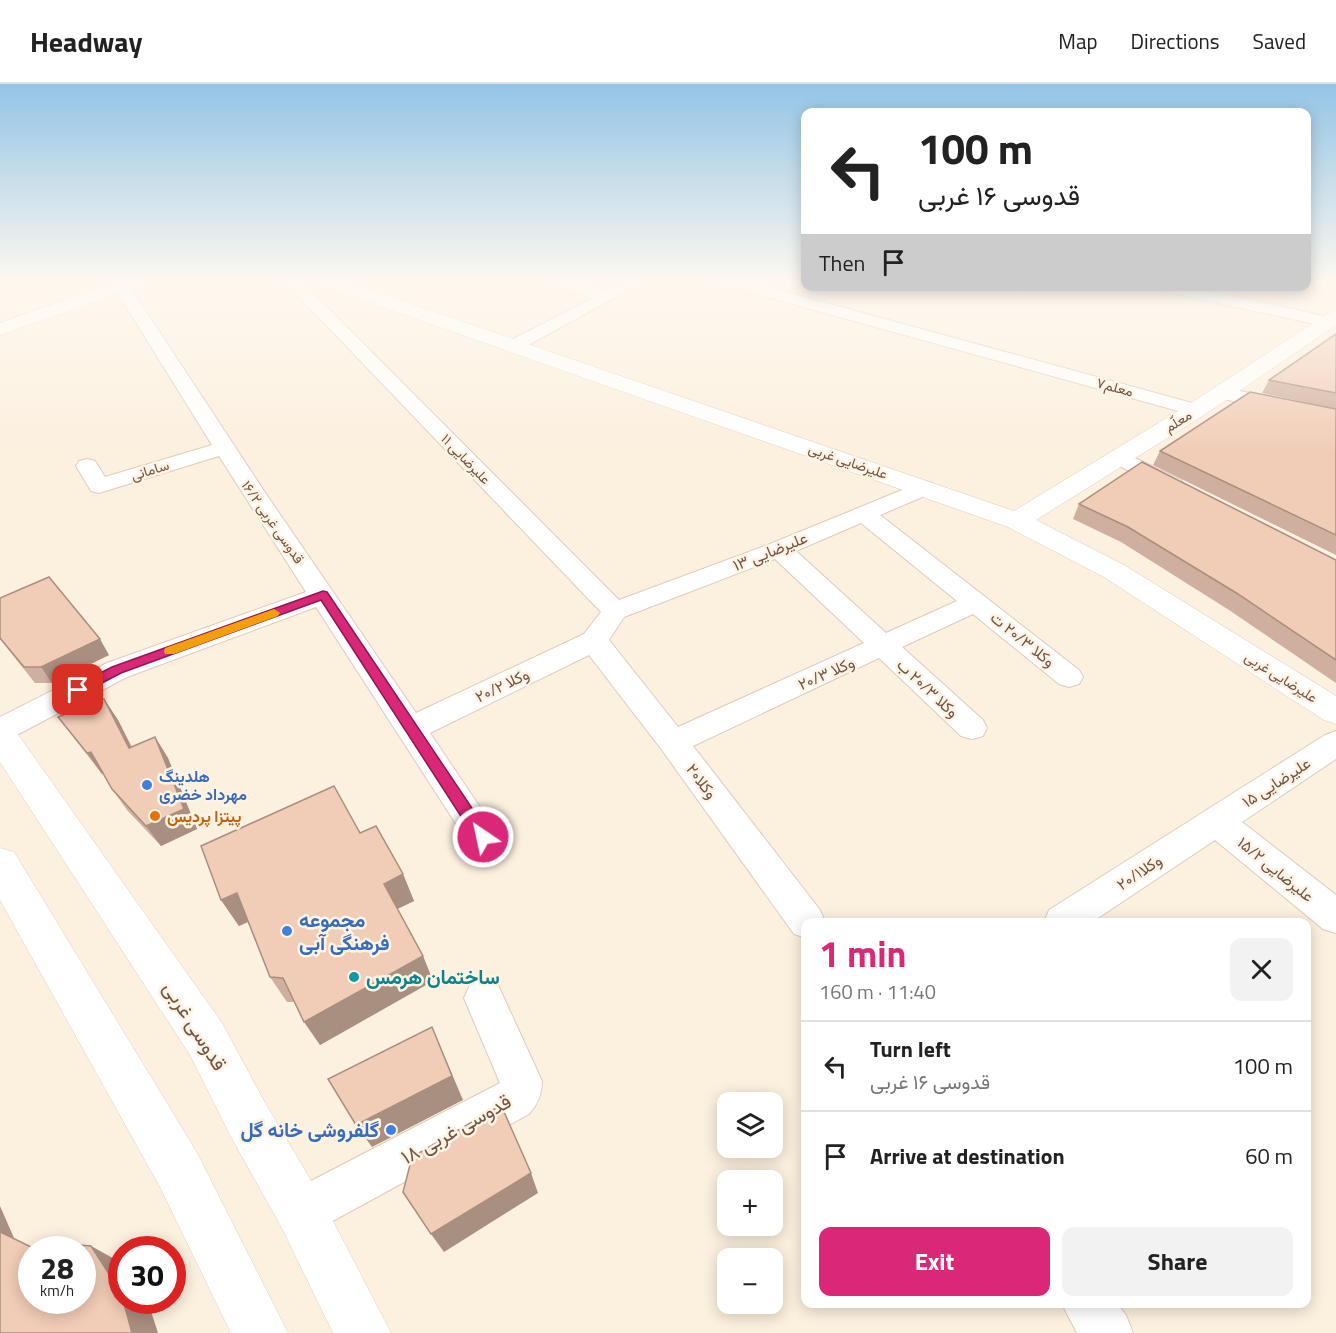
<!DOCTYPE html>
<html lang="en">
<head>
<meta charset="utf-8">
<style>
  :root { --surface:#fff; --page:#f2f2f2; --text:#222; --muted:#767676; --line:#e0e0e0; --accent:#db2777 }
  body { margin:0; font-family:"Titillium Web",Vazirmatn,sans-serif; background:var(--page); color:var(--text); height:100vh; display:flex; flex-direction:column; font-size:22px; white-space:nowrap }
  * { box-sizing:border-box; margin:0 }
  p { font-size:20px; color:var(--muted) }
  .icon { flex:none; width:33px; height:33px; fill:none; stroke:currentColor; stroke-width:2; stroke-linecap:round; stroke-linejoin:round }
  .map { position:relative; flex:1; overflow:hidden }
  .details { position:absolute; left:801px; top:834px; width:510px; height:390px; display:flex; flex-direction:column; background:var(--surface); border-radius:12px; box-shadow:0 3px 15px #0003 }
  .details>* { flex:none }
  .banner { position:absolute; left:801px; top:24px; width:510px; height:183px; border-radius:12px; box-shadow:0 3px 15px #0003; background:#fff; color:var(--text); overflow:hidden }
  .buttons { position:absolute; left:717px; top:1008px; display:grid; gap:12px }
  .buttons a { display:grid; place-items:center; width:66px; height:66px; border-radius:12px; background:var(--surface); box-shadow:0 3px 15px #0003; font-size:30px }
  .speed { position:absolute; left:18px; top:1152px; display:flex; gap:12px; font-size:30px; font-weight:700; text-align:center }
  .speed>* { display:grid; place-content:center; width:78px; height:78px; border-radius:50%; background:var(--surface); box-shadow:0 3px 15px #0003; line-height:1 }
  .speed small { font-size:15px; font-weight:400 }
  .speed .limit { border:9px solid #d22; background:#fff; color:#111 }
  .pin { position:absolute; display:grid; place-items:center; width:51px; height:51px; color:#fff; margin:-26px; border-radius:12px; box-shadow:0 3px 9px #0006 }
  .me { position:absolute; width:66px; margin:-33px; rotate:326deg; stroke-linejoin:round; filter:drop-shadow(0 0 4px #0008) }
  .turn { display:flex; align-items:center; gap:21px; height:126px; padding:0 18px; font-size:27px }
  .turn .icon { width:78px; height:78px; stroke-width:2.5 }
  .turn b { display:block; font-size:42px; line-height:51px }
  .then { display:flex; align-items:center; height:57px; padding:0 18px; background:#0003; gap:12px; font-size:22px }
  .round { display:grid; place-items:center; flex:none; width:63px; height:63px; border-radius:12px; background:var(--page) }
  .overview { display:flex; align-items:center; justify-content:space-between; height:102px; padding:0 18px }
  h1 { font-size:36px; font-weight:700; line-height:45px; color:var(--accent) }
  .button { display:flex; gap:12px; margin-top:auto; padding:12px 18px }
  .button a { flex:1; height:69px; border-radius:12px; background:var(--accent); color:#fff; font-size:24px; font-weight:700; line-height:69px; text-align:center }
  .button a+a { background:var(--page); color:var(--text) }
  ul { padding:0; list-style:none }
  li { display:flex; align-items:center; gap:18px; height:90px; padding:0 18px; border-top:2px solid var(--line) }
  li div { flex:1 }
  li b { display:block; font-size:22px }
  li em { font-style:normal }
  header { display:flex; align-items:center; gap:36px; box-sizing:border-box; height:84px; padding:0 30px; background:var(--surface); border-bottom:2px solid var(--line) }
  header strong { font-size:28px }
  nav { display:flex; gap:33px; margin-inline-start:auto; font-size:21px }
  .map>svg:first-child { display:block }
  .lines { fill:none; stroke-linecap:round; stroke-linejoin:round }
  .minor-casing { stroke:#dfcbbb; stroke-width:2 }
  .tertiary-casing { stroke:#dfcbbb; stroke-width:1 }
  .secondary-casing { stroke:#e6cebb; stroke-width:1 }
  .minor { fill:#fff; fill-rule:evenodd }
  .tertiary { fill:#fff; fill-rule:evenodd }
  .secondary { fill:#fff; fill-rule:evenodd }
  .wall { fill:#cfaf9d }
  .shaded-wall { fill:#a98f7f }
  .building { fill:#f1ccb6; stroke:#a98f7f; stroke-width:1.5; fill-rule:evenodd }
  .route { fill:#db2777; stroke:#8e194d; stroke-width:1.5 }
  .slow { fill:#f59e0b }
  .shop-dot { fill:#3f7fe0; stroke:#fff4e4; stroke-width:2 }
  .food-dot { fill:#e8710a; stroke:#fff4e4; stroke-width:2 }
  .culture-dot { fill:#0f9aa8; stroke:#fff4e4; stroke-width:2 }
  .labels { text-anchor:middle; stroke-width:5; stroke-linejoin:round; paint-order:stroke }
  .far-street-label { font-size:14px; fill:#715547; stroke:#fff4e4 }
  .street-label { font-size:16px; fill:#715547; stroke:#fff4e4 }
  .shop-label { font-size:16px; font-weight:bold; fill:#366cbe; stroke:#fff4e4; text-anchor:start }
  .food-label { font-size:16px; font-weight:bold; fill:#c56008; stroke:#fff4e4; text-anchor:start }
  .near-shop-label { font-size:20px; font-weight:bold; fill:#366cbe; stroke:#fff4e4; text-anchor:start }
  .near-culture-label { font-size:20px; font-weight:bold; fill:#0d838f; stroke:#fff4e4; text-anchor:start }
  .near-street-label { font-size:20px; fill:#715547; stroke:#fff4e4 }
</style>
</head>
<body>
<header>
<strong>Headway</strong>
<nav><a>Map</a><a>Directions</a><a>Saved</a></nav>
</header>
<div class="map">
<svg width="1336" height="1249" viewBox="0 0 1336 1249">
  <rect width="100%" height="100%" fill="#fcf0de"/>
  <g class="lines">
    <defs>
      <path id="minor" d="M 284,197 L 301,197 L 619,516 L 770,460 L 924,397 L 932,399 L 935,404 L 932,409 L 880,431 L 1079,586 L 1083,593 L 1079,600 L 1069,603 L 1059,600 L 973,530 L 902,563 L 983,636 L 987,644 L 983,652 L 972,655 L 961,652 L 879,574 L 693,662 L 820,826 L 825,838 L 806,838 L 806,854 L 794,850 L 662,666 L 589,571 L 430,649 L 500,753 L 495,763 L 483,767 L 471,763 L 316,523 L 127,593 L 11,654 L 0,657 L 0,633 L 107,579 L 306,508 L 219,372 L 99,409 L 91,407 L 76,382 L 79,377 L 87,375 L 95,377 L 105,393 L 212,361 L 114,203 L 122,198 L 130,203 L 266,410 L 416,629 L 584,550 L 601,528 ZM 861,439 L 957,517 L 886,549 L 796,467 ZM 775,475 L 864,559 L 678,643 L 609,556 L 624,533 Z
        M 547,197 L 573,197 L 605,207 L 624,197 L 645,197 L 521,265 L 509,265 L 506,261 L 509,257 L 593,214 L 549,200 Z
        M 719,197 L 746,197 L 1203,322 L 1206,326 L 1203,330 L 1189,330 L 721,200 Z
        M 1155,202 L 1187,202 L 1328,233 L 1334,234 L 1336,239 L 1328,243 L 1163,207 Z
        M 1221,303 L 1336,327 L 1336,339 L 1214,313 L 1211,309 L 1214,305 Z
        M 1120,367 L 1181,396 L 1184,401 L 1181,406 L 1173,408 L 1165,406 L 1112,378 L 1109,373 L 1112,368 Z
        M 1336,647 L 1336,675 L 1242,738 L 1336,811 L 1336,849 L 1323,845 L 1215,756 L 1092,838 L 1044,838 L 1049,826 L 1325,651 Z
        M 484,895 L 498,901 L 542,997 C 542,1010 538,1020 529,1030 L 318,1145 L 301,1151 L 284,1145 L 278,1128 L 284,1111 L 500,999 L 464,914 L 470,901 Z
        M 1062,1220 L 1117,1220 L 1126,1231 L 1133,1249 L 1077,1249 Z"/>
      <path id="tertiary" d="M 120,197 L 146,197 L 144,201 L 0,251 L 0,239 Z
        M 318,197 L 344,197 L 1014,427 L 1188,321 L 1329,229 L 1336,227 L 1336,241 L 1204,331 L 1036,436 L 1124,481 L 1336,612 L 1336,640 L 1324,636 L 1104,493 L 1008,443 L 320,201 Z"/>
      <path id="secondary" d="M 0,638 L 12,642 L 222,939 L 264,1017 L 319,1110 L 391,1249 L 333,1249 L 283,1146 L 230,1051 L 190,971 L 0,678 Z
        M 0,764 L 14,768 L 196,1067 L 288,1249 L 231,1249 L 160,1103 L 0,816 Z"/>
    </defs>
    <use href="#minor" class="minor-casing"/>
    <use href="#tertiary" class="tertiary-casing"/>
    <use href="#secondary" class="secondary-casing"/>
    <use href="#minor" class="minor"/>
    <use href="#tertiary" class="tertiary"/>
    <use href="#secondary" class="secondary"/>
  </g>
  <path class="wall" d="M 1336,250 L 1336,325 L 1262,309 L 1269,296 Z
    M 1336,325 L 1336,471 L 1153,381 L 1160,367 Z
    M 1079,420 L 1336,476 L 1336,599 L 1229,526 L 1121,458 L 1073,435 Z
    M 0,514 L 109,571 L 52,599 L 35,599 L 0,555 Z
    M 104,615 L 118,636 L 132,663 L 155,653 L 168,674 L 197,745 L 161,762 L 127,726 L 112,705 L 103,689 L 102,690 L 74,654 L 58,633 Z
    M 403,790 L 414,817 L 397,825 L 423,872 L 433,897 L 320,961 L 294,918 L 287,918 L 270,893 L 248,838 L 239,842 L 221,816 Z"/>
  <path class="shaded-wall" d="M 100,555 L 109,571 L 52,599 L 41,583 Z
    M 104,615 L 118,636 L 142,685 L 129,664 Z
    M 155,653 L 168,674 L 197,745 L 161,762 L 146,742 Z
    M 91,668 L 106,688 L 102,690 L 87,669 Z
    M 403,790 L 414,817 L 395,826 L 384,800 Z
    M 237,809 L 254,835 L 239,842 L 221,816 Z
    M 423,872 L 433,897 L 320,961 L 304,938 Z
    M 432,943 L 463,1016 L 372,1063 L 356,1041 Z
    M 531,1089 L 538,1109 L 444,1168 L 431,1150 Z
    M 0,1122 L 14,1154 L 37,1166 L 0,1148 Z
    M 91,1162 L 120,1178 L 122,1180 L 122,1211 Z
    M 123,1216 L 146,1216 L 149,1221 L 158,1249 L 132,1249 Z"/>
  <path class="building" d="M 1336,250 L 1336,309 L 1269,296 Z
    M 1250,308 L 1336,325 L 1336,451 L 1160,367 Z
    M 1142,378 L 1336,476 L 1336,576 L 1238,510 L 1128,443 L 1079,420 Z
    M 49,493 L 100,555 L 41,583 L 24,583 L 0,554 L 0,514 Z
    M 104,615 L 129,664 L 155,653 L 184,725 L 146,742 L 112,705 L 91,668 L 87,669 L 58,633 Z
    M 334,702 L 360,749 L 376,742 L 403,790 L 384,800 L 423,872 L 304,938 L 283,894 L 270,893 L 237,809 L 221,816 L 201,762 Z
    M 432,943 L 452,992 L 356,1041 L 328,995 Z
    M 501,1021 L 531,1089 L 431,1150 L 403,1108 L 412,1073 Z
    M 0,1148 L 33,1164 L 67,1160 L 91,1162 L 120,1207 L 122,1216 L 123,1216 L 132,1249 L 0,1249 ZM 32,1166 L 82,1166 L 82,1216 L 32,1216 Z"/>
  <linearGradient id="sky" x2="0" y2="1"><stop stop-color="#93c5e6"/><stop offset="0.53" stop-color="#fef8f0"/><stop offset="1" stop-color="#fef8f0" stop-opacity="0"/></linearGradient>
  <rect width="1336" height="372" fill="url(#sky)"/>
  <path class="route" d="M 323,507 L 327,508 L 488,748 L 490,753 L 488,757 L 483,759 L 477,757 L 321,516 L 121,589 L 83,609 L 78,611 L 71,606 L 73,603 L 112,583 Z"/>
  <path class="slow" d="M 274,525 L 280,529 L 278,532 L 174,570 L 165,570 L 164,567 L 165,564 Z"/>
  <g class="shop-dot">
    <circle cx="147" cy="701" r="6"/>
    <circle cx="287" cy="847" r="6"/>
    <circle cx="391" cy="1046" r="6"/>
  </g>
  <circle class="food-dot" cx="155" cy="732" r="6"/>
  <circle class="culture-dot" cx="354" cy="893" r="6"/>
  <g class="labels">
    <g class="far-street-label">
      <text transform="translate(1115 303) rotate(15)" y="5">معلم۷</text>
      <text transform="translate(1178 337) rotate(-32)" y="5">معلّم</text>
      <text transform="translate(466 375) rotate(46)" y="5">۱۱ علیرضایی</text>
      <text transform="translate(848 377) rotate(19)" y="5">علیرضایی غربی</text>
      <text transform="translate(150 386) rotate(-17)" y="5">سامانی</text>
      <text transform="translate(273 438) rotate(55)" y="5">۱۶/۲ قدوسی غربی</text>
      <text transform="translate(1281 593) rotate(32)" y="5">علیرضایی غربی</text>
    </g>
    <g class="street-label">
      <text transform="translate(770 467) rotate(-22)" y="6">۱۳ علیرضایی</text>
      <text transform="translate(1023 555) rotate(39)" y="6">وکلا ۲۰/۳ ت</text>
      <text transform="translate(826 589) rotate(-24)" y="6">وکلا ۲۰/۳</text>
      <text transform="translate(502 601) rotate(-26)" y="6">وکلا ۲۰/۲</text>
      <text transform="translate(928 604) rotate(43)" y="6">وکلا ۲۰/۳ ب</text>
      <text transform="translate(702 697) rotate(53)" y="6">وکلا۲۰</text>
      <text transform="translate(1276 698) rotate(-33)" y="6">۱۵ علیرضایی</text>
      <text transform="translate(1276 785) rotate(39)" y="6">۱۵/۲ علیرضایی</text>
      <text transform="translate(1139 788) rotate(-34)" y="6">وکلا۲۰/۱</text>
    </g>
    <g class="shop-label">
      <text x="159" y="698">هلدینگ<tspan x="159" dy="18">مهرداد خضری</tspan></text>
    </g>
    <g class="food-label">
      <text x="167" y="738">پیتزا پردیس</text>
    </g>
    <g class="near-shop-label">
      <text x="299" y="843">مجموعه<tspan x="299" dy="23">فرهنگی آبی</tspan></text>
      <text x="379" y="1053" text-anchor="end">گلفروشی خانه گل</text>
    </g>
    <g class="near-culture-label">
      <text x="366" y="900">ساختمان هرمس</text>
    </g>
    <g class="near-street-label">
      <text transform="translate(195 942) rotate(58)" y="7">قدوسی غربی</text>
      <text transform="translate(456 1045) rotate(-29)" y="7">قدوسی غربی ۱۸</text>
    </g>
  </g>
</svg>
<div class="buttons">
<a><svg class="icon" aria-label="layers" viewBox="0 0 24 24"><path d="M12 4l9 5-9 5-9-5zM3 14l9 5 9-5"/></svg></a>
<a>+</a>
<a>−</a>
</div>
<div class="speed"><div>28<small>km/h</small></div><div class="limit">30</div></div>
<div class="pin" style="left:78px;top:606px;background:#d93025"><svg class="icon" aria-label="arrive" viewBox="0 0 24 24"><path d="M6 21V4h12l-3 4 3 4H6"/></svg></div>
<svg class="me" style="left:483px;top:753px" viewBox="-20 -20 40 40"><circle r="17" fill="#db2777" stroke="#fff" stroke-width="3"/><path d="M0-11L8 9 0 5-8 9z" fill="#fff"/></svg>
<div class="banner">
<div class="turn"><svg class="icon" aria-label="left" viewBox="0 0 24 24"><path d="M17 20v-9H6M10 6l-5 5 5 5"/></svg><div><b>100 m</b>قدوسی ۱۶ غربی</div></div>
<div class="then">Then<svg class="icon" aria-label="arrive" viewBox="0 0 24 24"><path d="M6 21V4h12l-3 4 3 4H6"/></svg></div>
</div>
<section class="details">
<div class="overview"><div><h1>1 min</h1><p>160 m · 11:40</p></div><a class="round"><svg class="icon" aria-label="close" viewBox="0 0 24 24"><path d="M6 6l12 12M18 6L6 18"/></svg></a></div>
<ul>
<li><svg class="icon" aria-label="left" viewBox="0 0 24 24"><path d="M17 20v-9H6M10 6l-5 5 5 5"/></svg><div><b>Turn left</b><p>قدوسی ۱۶ غربی</p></div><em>100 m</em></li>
<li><svg class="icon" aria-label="arrive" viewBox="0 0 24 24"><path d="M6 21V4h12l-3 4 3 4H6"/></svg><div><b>Arrive at destination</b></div><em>60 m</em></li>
</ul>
<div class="button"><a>Exit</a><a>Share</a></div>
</section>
</div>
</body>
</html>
